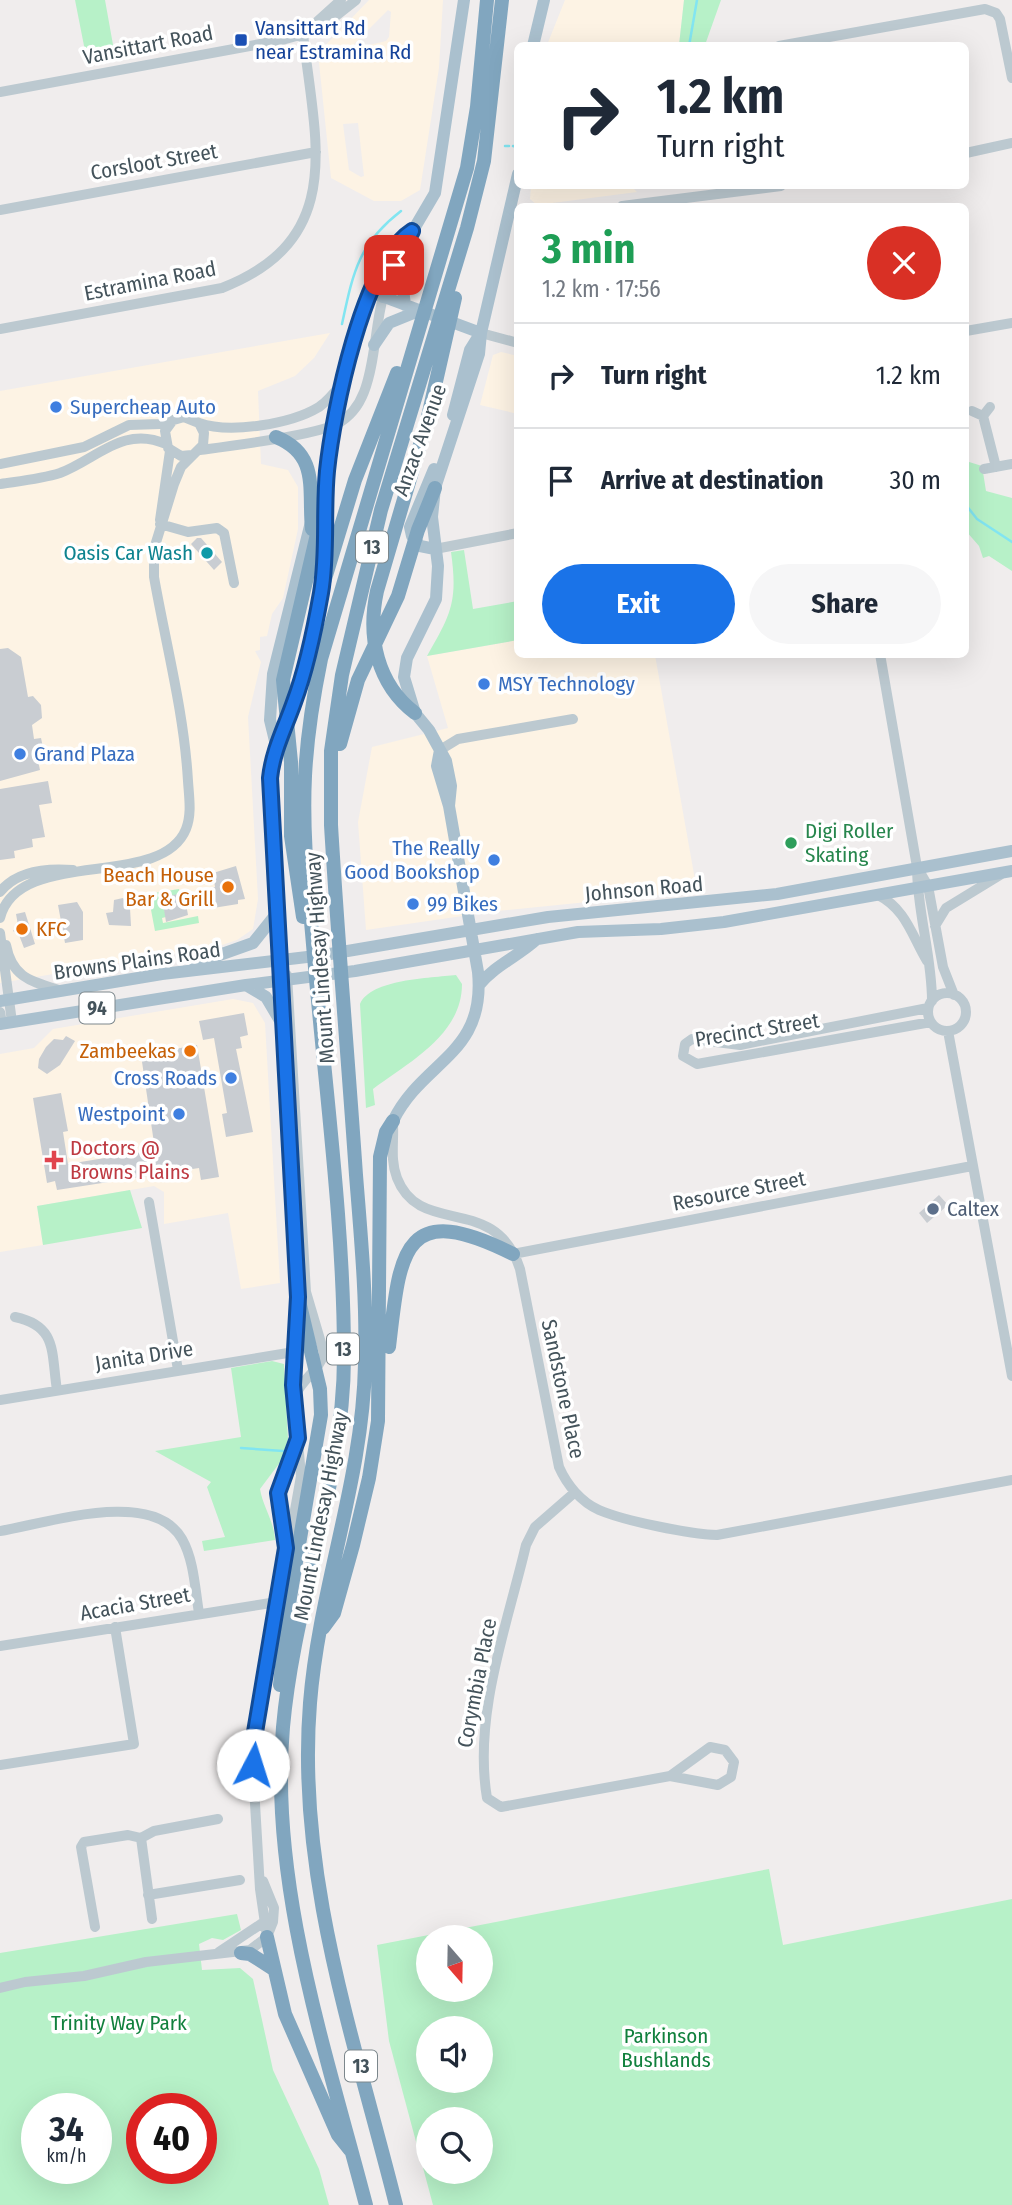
<!DOCTYPE html>
<html lang="en">
<head>
<meta charset="utf-8">
<style>
  :root { --surface:#fff; --page:#f6f6f7; --text:#1f2937; --muted:#747a83; --line:#e0e1e3; --accent:#1a73e8 }
  body { margin:0; font-family:"Fira Sans Condensed",sans-serif; background:var(--page); color:var(--text); height:100vh; display:flex; flex-direction:column; font-size:26px; white-space:nowrap }
  * { box-sizing:border-box; margin:0 }
  p { font-size:23px; color:var(--muted) }
  .icon { flex:none; width:38px; height:38px; fill:none; stroke:currentColor; stroke-width:2; stroke-linecap:round; stroke-linejoin:round }
  .map { position:relative; flex:1; overflow:hidden }
  .panel { position:absolute; left:514px; top:203px; width:455px; height:455px; display:flex; flex-direction:column; background:var(--surface); border-radius:10px; box-shadow:0 7px 28px #0002 }
  .panel>* { flex:none }
  .banner { position:absolute; left:514px; top:42px; width:455px; height:147px; border-radius:10px; box-shadow:0 7px 28px #0002; background:#fff; color:var(--text); overflow:hidden }
  .needle { width:46px; rotate:160deg }
  .tools { position:absolute; left:416px; top:1925px; display:grid; gap:14px }
  .tools a { display:grid; place-items:center; width:77px; height:77px; border-radius:50%; background:var(--surface); box-shadow:0 7px 28px #0002; font-size:35px }
  .speed { position:absolute; left:21px; top:2093px; display:flex; gap:14px; font-size:35px; font-weight:700; text-align:center }
  .speed>* { display:grid; place-content:center; width:91px; height:91px; border-radius:50%; background:var(--surface); box-shadow:0 7px 28px #0002; line-height:1 }
  .speed small { font-size:18px; font-weight:400 }
  .speed .limit { border:10px solid #d22; background:#fff; color:#111 }
  .pin { position:absolute; display:grid; place-items:center; width:60px; height:60px; color:#fff; margin:-30px; border-radius:14px; box-shadow:0 4px 10px #0006 }
  .me { position:absolute; width:77px; margin:-38px; rotate:5deg; stroke-linejoin:round; filter:drop-shadow(0 0 5px #0008) }
  .turn { display:flex; align-items:center; gap:24px; height:147px; padding:0 28px; font-size:32px }
  .turn .icon { width:91px; height:91px; stroke-width:2.5 }
  .turn b { display:block; font-size:49px; line-height:60px }
  .round { display:grid; place-items:center; flex:none; width:74px; height:74px; border-radius:37px; background:var(--page) }
  .headline { display:flex; align-items:center; justify-content:space-between; height:119px; padding:0 28px }
  h1 { font-size:42px; font-weight:700; line-height:52px; color:#1e9e55 }
  .action { display:flex; gap:14px; margin-top:auto; padding:14px 28px }
  .action a { flex:1; height:80px; border-radius:42px; background:var(--accent); color:#fff; font-size:28px; font-weight:700; line-height:80px; text-align:center }
  .action a+a { background:var(--page); color:var(--text) }
  ul { padding:0; list-style:none }
  li { display:flex; align-items:center; gap:21px; height:105px; padding:0 28px; border-top:2px solid var(--line) }
  li div { flex:1 }
  li b { display:block; font-size:26px }
  li em { font-style:normal }
  .map>svg:first-child { display:block }
  .commercial { fill:#fdf3e4; fill-rule:evenodd }
  .green { fill:#b7f1c8; fill-rule:evenodd }
  .lines { fill:none; stroke-linecap:round; stroke-linejoin:round }
  .stream { stroke:#82e5f1; stroke-width:2.5 }
  .building { fill:#c9cdd2 }
  .minor { stroke:#bcc9d0; stroke-width:10 }
  .major { stroke:#aac0ce; stroke-width:12 }
  .highway { stroke:#81a6bf; stroke-width:14 }
  .route-casing { stroke:#114b97; stroke-width:18 }
  .route { stroke:#1a73e8; stroke-width:12 }
  .transit-dot { fill:#1a4fb4; stroke:#fff; stroke-width:2.5 }
  .shop-dot { fill:#3f7fe0; stroke:#fff; stroke-width:2.5 }
  .culture-dot { fill:#0f9aa8; stroke:#fff; stroke-width:2.5 }
  .leisure-dot { fill:#2e9e5b; stroke:#fff; stroke-width:2.5 }
  .food-dot { fill:#e8710a; stroke:#fff; stroke-width:2.5 }
  .health-dot { fill:#e0444e; stroke:#fff; stroke-width:2.5 }
  .service-dot { fill:#5c6f8a; stroke:#fff; stroke-width:2.5 }
  .labels { text-anchor:middle; stroke-width:7; stroke-linejoin:round; paint-order:stroke }
  .shield { fill:#fff; stroke:#7c878c; stroke-width:2 }
  .shield-label { font-size:19px; font-weight:bold; fill:#44535b }
  .transit-label { font-size:21px; fill:#164399; stroke:#fff; text-anchor:start }
  .street-label { font-size:21px; fill:#44535b; stroke:#fff }
  .shop-label { font-size:21px; fill:#366cbe; stroke:#fff; text-anchor:start }
  .culture-label { font-size:21px; fill:#0d838f; stroke:#fff; text-anchor:end }
  .leisure-label { font-size:21px; fill:#27864d; stroke:#fff; text-anchor:start }
  .food-label { font-size:21px; fill:#c56008; stroke:#fff; text-anchor:end }
  .health-label { font-size:21px; fill:#be3a42; stroke:#fff; text-anchor:start }
  .service-label { font-size:21px; fill:#4e5e75; stroke:#fff; text-anchor:start }
  .park-label { font-size:21px; fill:#11803d; stroke:#fff }
</style>
</head>
<body>
<div class="map">
<svg width="1012" height="2205" viewBox="0 0 1012 2205">
  <rect width="100%" height="100%" fill="#f0eded"/>
  <path class="commercial" d="M 369,0 L 443,0 L 439,68 L 420,190 L 401,201 L 374,201 L 331,178 L 318,53 ZM 388,10 L 391,12 L 389,37 L 386,41 L 357,48 L 354,44 ZM 358,123 L 364,176 L 361,177 L 349,170 L 343,124 Z
    M 565,0 L 684,0 L 679,45 L 547,45 Z
    M 531,186 L 631,186 L 637,192 L 537,205 L 530,199 Z
    M 330,333 L 314,358 L 295,376 L 258,391 L 261,464 L 288,470 L 298,487 L 298,529 L 283,598 L 272,614 L 267,636 L 260,637 L 260,650 L 255,651 L 261,662 L 248,717 L 258,899 L 253,929 L 237,940 L 219,946 L 0,983 L 0,391 Z
    M 501,352 L 518,356 L 518,414 L 480,405 L 493,355 Z
    M 518,640 L 518,654 L 655,655 L 697,891 L 497,911 L 366,930 L 358,822 L 372,747 L 448,728 L 427,656 Z
    M 233,999 L 253,1003 L 265,1023 L 280,1283 L 241,1289 L 228,1213 L 164,1224 L 164,1192 L 154,1186 L 37,1206 L 43,1245 L 0,1252 L 0,1054 L 34,1048 L 53,1029 Z"/>
  <path class="green" d="M 75,0 L 105,0 L 115,56 L 87,61 Z
    M 684,0 L 721,0 L 705,45 L 679,45 Z
    M 966,461 L 982,466 L 986,491 L 1012,498 L 1012,571 L 989,556 L 983,558 L 979,546 L 966,531 Z
    M 464,550 L 473,609 L 518,601 L 518,640 L 427,656 C 451,614 458,602 451,552 Z
    M 179,889 L 180,894 L 162,898 L 166,917 L 162,918 L 163,923 L 198,916 L 199,923 L 155,931 L 148,894 Z
    M 456,975 L 462,984 C 462,1035 409,1062 373,1089 L 375,1105 L 366,1108 L 360,1004 C 371,979 430,978 456,975 Z
    M 130,1190 L 142,1228 L 43,1245 L 37,1206 Z
    M 272,1361 L 284,1364 L 288,1439 L 281,1461 L 260,1489 C 263,1507 274,1521 275,1540 L 204,1551 L 202,1541 L 225,1537 L 207,1487 L 211,1482 L 155,1451 L 241,1437 L 231,1368 Z
    M 769,1869 L 783,1945 L 1012,1899 L 1012,2205 L 433,2205 L 389,2041 L 377,1945 ZM 429,1937 L 481,1937 L 481,1990 L 429,1990 ZM 429,2028 L 481,2028 L 481,2081 L 429,2081 ZM 429,2119 L 481,2119 L 481,2172 L 429,2172 Z
    M 237,1914 L 241,1930 L 223,1940 L 212,1938 L 199,1944 L 202,1970 L 240,1968 L 253,1979 L 273,2070 L 319,2169 L 329,2205 L 0,2205 L 0,1953 ZM 37,2109 L 96,2109 L 96,2168 L 37,2168 ZM 142,2109 L 201,2109 L 201,2168 L 142,2168 Z"/>
  <g class="lines">
    <path class="stream" d="M 689,46 L 697,0
      M 505,146 L 509,146
      M 513,146 L 517,147
      M 645,186 L 646,187
      M 342,324 C 353,273 358,244 401,211
      M 966,505 L 977,519 L 1012,542
      M 241,1448 L 283,1451"/>
  </g>
  <path class="building" d="M 197,538 L 201,538 L 222,562 L 214,570 L 191,544 Z
    M 8,648 L 21,657 L 28,697 L 33,696 L 41,705 L 42,718 L 32,725 L 34,739 L 41,738 L 44,752 L 37,756 L 40,770 L 0,781 L 0,649 Z
    M 48,781 L 52,803 L 39,805 L 45,837 L 32,839 L 33,847 L 14,851 L 15,858 L 0,860 L 0,789 Z
    M 236,866 L 245,899 L 238,900 L 238,904 L 213,908 L 209,888 L 215,887 L 213,873 Z
    M 184,893 L 188,915 L 166,922 L 162,897 Z
    M 123,898 L 130,908 L 131,926 L 109,925 L 106,913 L 113,912 L 114,900 Z
    M 77,902 L 83,912 L 83,940 L 65,943 L 58,905 Z
    M 25,912 L 35,944 L 24,948 L 19,935 L 13,931 L 18,925 L 16,914 Z
    M 244,1013 L 248,1035 L 240,1037 L 242,1048 L 236,1049 L 253,1132 L 226,1137 L 222,1114 L 227,1113 L 214,1038 L 203,1040 L 199,1021 Z
    M 66,1036 L 75,1041 L 60,1065 L 47,1074 L 38,1068 L 39,1059 L 46,1047 L 54,1039 L 63,1040 Z
    M 197,1045 L 219,1177 L 201,1180 L 199,1168 L 57,1190 L 55,1181 L 47,1183 L 33,1098 L 61,1093 L 68,1131 L 63,1132 L 68,1164 L 148,1151 L 147,1144 L 154,1143 L 141,1055 Z
    M 939,1195 L 948,1205 L 927,1223 L 919,1213 Z"/>
  <g class="lines">
    <path class="minor" d="M 309,29 L 341,0
      M 779,46 L 985,9 L 996,13 L 1000,19 L 1012,78
      M 0,92 L 282,40 L 318,30 L 356,0
      M 966,153 L 1012,143
      M 622,206 L 781,186
      M 0,210 L 316,152
      M 0,329 L 222,288 C 347,239 315,141 303,34
      M 966,331 L 1012,323
      M 481,333 L 518,343
      M 972,411 L 983,416 L 990,407
      M 983,416 L 996,467
      M 173,420 L 165,431 L 168,448 L 181,456 L 192,455
      M 199,423 C 230,434 291,424 319,407 C 328,401 335,392 342,383
      M 200,450 C 231,446 312,436 337,424 C 350,417 359,405 364,392 C 375,364 375,327 383,297
      M 0,464 L 84,447 L 129,425 L 160,424 L 184,417 L 199,423 L 204,433 L 203,445 L 181,467 L 174,484 L 154,549 L 154,577 C 166,645 184,712 188,781 C 189,797 192,814 186,829 C 161,891 18,846 0,918
      M 984,469 L 1012,464
      M 0,484 C 20,481 41,479 60,473 C 97,459 123,425 166,444
      M 160,520 L 170,451
      M 160,524 L 188,532 L 217,528 L 224,533 L 234,583
      M 435,549 L 518,533
      M 880,654 L 917,867 C 917,912 932,955 932,1001
      M 440,750 L 458,739 L 573,719
      M 917,867 L 928,886 L 943,967 L 954,995
      M 0,892 C 17,870 48,868 73,870
      M 878,895 C 906,909 912,936 927,961
      M 935,926 L 946,908 L 1000,875
      M 0,933 L 12,1022
      M 6,945 C 12,977 30,981 59,990
      M 287,975 L 306,1292 L 324,1353 C 320,1370 303,1378 296,1394
      M928 1012a19 19 0 1 1 38 0a19 19 0 1 1-38 0Z
      M 928,1008 L 740,1045 L 692,1039 L 685,1044 L 683,1056 L 697,1064 L 931,1022
      M 0,1012 L 2,1023
      M 948,1031 L 1012,1376
      M 393,1124 C 394,1142 390,1160 397,1178 C 420,1238 495,1192 520,1269 L 559,1467 C 567,1485 581,1502 599,1510 C 625,1521 689,1534 717,1535 L 1012,1480
      M 149,1202 L 178,1370
      M 513,1254 L 972,1166
      M 15,1317 C 58,1326 51,1353 57,1390
      M 0,1400 L 294,1352
      M 574,1493 L 535,1527 L 526,1545 C 507,1626 473,1715 487,1798 L 501,1807 L 670,1776 L 718,1785 L 731,1777 L 734,1762 L 725,1750 L 710,1747 L 670,1776
      M 0,1531 C 48,1523 153,1488 182,1539 C 194,1560 195,1589 199,1613
      M 286,1544 L 278,1493 L 298,1438
      M 0,1646 L 277,1602
      M 0,1765 L 134,1744 L 115,1627
      M 141,1838 L 152,1919
      M 148,1895 L 240,1880
      M 95,1927 L 81,1847 L 84,1842 L 128,1835 L 141,1838 L 154,1831 L 218,1819
      M 267,1937 L 260,1889 L 252,1752 L 301,1476 L 293,1385 L 297,1307
      M 219,1952 L 264,1922
      M 0,1988 L 25,1982 L 84,1976 L 146,1962 L 250,1950 L 267,1937 L 273,1922 L 274,1908 L 263,1881"/>
    <path class="major" d="M 533,46 L 544,0
      M 399,257 L 405,305
      M 376,294 L 481,333
      M 383,297 L 398,256 L 435,193 L 464,0
      M 374,345 L 389,323 L 421,310
      M 453,415 L 470,350 L 480,334
      M 434,469 L 410,527 L 412,536 L 420,546 L 435,549
      M 276,745 L 270,720 L 273,674 L 311,522
      M 449,806 L 451,786 L 446,761 L 429,730 L 415,713 L 404,677 L 407,658 L 436,599 L 438,566 L 432,517 L 435,488 L 479,354 L 481,333 L 518,174
      M 193,969 L 211,958 L 253,943 L 277,913
      M 246,985 L 266,997 L 282,1024
      M 479,985 C 495,965 519,956 537,939
      M 0,1001 L 162,974 L 324,955 L 548,917 L 777,894 L 1012,851
      M 0,1024 L 246,985 L 355,971 L 578,932 L 661,929 L 724,922 L 1012,871
      M 393,1121 C 423,1060 486,1055 478,972 L 449,806 L 437,766 L 440,750
      M 298,1297 L 270,777 C 273,749 285,728 294,702 C 306,670 315,627 321,593 C 328,553 323,512 327,471 C 333,413 363,262 412,231"/>
    <path class="highway" d="M 276,437 C 320,455 308,490 312,529
      M 321,592 L 355,480 L 397,373
      M 415,713 C 377,684 367,637 377,591 L 427,421 L 455,298
      M 340,744 L 358,680 L 398,596 L 418,530 L 435,488
      M 303,917 L 291,836 L 291,762 L 283,680 L 325,500
      M 389,1347 C 400,1252 402,1198 513,1254
      M 323,1628 L 334,1613 L 353,1545 L 369,1478 L 378,1421 L 380,1157 L 386,1132 L 393,1121
      M 280,1685 L 287,1615 L 321,1415 L 320,1389 L 298,1297
      M 267,1937 L 285,2014 L 338,2135 L 350,2150
      M 241,1953 L 250,1954 L 272,1968
      M 366,2205 C 327,2055 269,1884 283,1727 C 294,1602 344,1482 344,1356 C 344,1224 325,1088 314,956 C 309,896 302,836 305,776 C 307,736 313,698 321,659 L 467,168 L 477,107 L 487,0
      M 396,2205 C 355,2041 296,1875 310,1703 C 319,1588 363,1480 365,1364 C 367,1301 361,1238 356,1175 C 348,1058 338,942 331,825 L 331,751 L 342,675 L 381,510 L 467,228 L 484,161 L 502,0"/>
  </g>
  <g class="lines">
    <defs>
      <path id="route" d="M 253,1765 L 254,1738 L 286,1548 L 278,1493 L 298,1438 L 293,1385 L 298,1297 L 270,778 C 273,750 285,728 294,702 C 306,670 315,627 321,593 C 328,553 323,512 327,471 C 333,413 363,262 412,231 L 394,265"/>
    </defs>
    <use href="#route" class="route-casing"/>
    <use href="#route" class="route"/>
  </g>
  <rect class="transit-dot" x="234" y="33" width="14" height="14" rx="3.5"/>
  <g class="shop-dot">
    <circle cx="56" cy="407" r="7"/>
    <circle cx="484" cy="684" r="7"/>
    <circle cx="20" cy="754" r="7"/>
    <circle cx="494" cy="860" r="7"/>
    <circle cx="413" cy="904" r="7"/>
    <circle cx="231" cy="1078" r="7"/>
    <circle cx="179" cy="1114" r="7"/>
  </g>
  <circle class="culture-dot" cx="207" cy="553" r="7"/>
  <circle class="leisure-dot" cx="791" cy="843" r="7"/>
  <g class="food-dot">
    <circle cx="228" cy="887" r="7"/>
    <circle cx="22" cy="929" r="7"/>
    <circle cx="190" cy="1051" r="7"/>
  </g>
  <path class="health-dot" d="M50.5 1149.5h7v7h7v7h-7v7h-7v-7h-7v-7h7z"/>
  <circle class="service-dot" cx="933" cy="1209" r="7"/>
  <g class="labels">
    <g class="shield">
      <rect x="356" y="531.5" width="32" height="31" rx="5"/>
      <rect x="79.5" y="992.5" width="35" height="31" rx="5"/>
      <rect x="327" y="1333.5" width="32" height="31" rx="5"/>
      <rect x="345" y="2050.5" width="32" height="31" rx="5"/>
    </g>
    <g class="shield-label">
      <text x="372" y="554">13</text>
      <text x="97" y="1015">94</text>
      <text x="343" y="1356">13</text>
      <text x="361" y="2073">13</text>
    </g>
    <g class="transit-label">
      <text x="255" y="35">Vansittart Rd<tspan x="255" dy="24">near Estramina Rd</tspan></text>
    </g>
    <g class="street-label">
      <text transform="translate(148 45) rotate(-11)" y="7">Vansittart Road</text>
      <text transform="translate(154 162) rotate(-10)" y="7">Corsloot Street</text>
      <text transform="translate(150 281) rotate(-11)" y="7">Estramina Road</text>
      <text transform="translate(420 440) rotate(-70)" y="7">Anzac Avenue</text>
      <text transform="translate(644 889) rotate(-5)" y="7">Johnson Road</text>
      <text transform="translate(320 958) rotate(-94)" y="7">Mount Lindesay Highway</text>
      <text transform="translate(137 961) rotate(-8)" y="7">Browns Plains Road</text>
      <text transform="translate(757 1030) rotate(-9)" y="7">Precinct Street</text>
      <text transform="translate(739 1191) rotate(-11)" y="7">Resource Street</text>
      <text transform="translate(144 1356) rotate(-9)" y="7">Janita Drive</text>
      <text transform="translate(563 1389) rotate(78)" y="7">Sandstone Place</text>
      <text transform="translate(321 1516) rotate(-79)" y="7">Mount Lindesay Highway</text>
      <text transform="translate(135 1604) rotate(-10)" y="7">Acacia Street</text>
      <text transform="translate(477 1683) rotate(-79)" y="7">Corymbia Place</text>
    </g>
    <g class="shop-label">
      <text x="70" y="414">Supercheap Auto</text>
      <text x="498" y="691">MSY Technology</text>
      <text x="34" y="761">Grand Plaza</text>
      <text x="480" y="855" text-anchor="end">The Really<tspan x="480" dy="24">Good Bookshop</tspan></text>
      <text x="427" y="911">99 Bikes</text>
      <text x="217" y="1085" text-anchor="end">Cross Roads</text>
      <text x="165" y="1121" text-anchor="end">Westpoint</text>
    </g>
    <g class="culture-label">
      <text x="193" y="560">Oasis Car Wash</text>
    </g>
    <g class="leisure-label">
      <text x="805" y="838">Digi Roller<tspan x="805" dy="24">Skating</tspan></text>
    </g>
    <g class="food-label">
      <text x="214" y="882">Beach House<tspan x="214" dy="24">Bar &amp; Grill</tspan></text>
      <text x="36" y="936" text-anchor="start">KFC</text>
      <text x="176" y="1058">Zambeekas</text>
    </g>
    <g class="health-label">
      <text x="70" y="1155">Doctors @<tspan x="70" dy="24">Browns Plains</tspan></text>
    </g>
    <g class="service-label">
      <text x="947" y="1216">Caltex</text>
    </g>
    <g class="park-label">
      <text x="119" y="2030">Trinity Way Park</text>
      <text x="666" y="2043">Parkinson<tspan x="666" dy="24">Bushlands</tspan></text>
    </g>
  </g>
</svg>
<div class="tools">
<a><svg class="needle" viewBox="-14 -14 28 28"><path d="M0-13l5 13h-10z" fill="#e53935"/><path d="M0 13l5-13h-10z" fill="#747a83"/></svg></a>
<a><svg class="icon" aria-label="sound" viewBox="0 0 24 24"><path d="M4 9h4l5-4v14l-5-4H4zM17 9q2 3 0 6"/></svg></a>
<a><svg class="icon" aria-label="search" viewBox="0 0 24 24"><circle cx="10" cy="10" r="6"/><path d="M15 15l6 6"/></svg></a>
</div>
<div class="speed"><div>34<small>km/h</small></div><div class="limit">40</div></div>
<div class="pin" style="left:394px;top:265px;background:#d93025"><svg class="icon" aria-label="arrive" viewBox="0 0 24 24"><path d="M6 21V4h12l-3 4 3 4H6"/></svg></div>
<svg class="me" style="left:253px;top:1765px" viewBox="-20 -20 40 40"><circle r="19" fill="#fff"/><path d="M0-13L10 11 0 6-10 11z" fill="#1a73e8"/></svg>
<div class="banner">
<div class="turn"><svg class="icon" aria-label="right" viewBox="0 0 24 24"><path d="M7 20v-9h11M14 6l5 5-5 5"/></svg><div><b>1.2 km</b>Turn right</div></div>
</div>
<section class="panel">
<div class="headline"><div><h1>3 min</h1><p>1.2 km · 17:56</p></div><a class="round" style="background:#d93025;color:#fff"><svg class="icon" aria-label="close" viewBox="0 0 24 24"><path d="M6 6l12 12M18 6L6 18"/></svg></a></div>
<ul>
<li><svg class="icon" aria-label="right" viewBox="0 0 24 24"><path d="M7 20v-9h11M14 6l5 5-5 5"/></svg><div><b>Turn right</b></div><em>1.2 km</em></li>
<li><svg class="icon" aria-label="arrive" viewBox="0 0 24 24"><path d="M6 21V4h12l-3 4 3 4H6"/></svg><div><b>Arrive at destination</b></div><em>30 m</em></li>
</ul>
<div class="action"><a>Exit</a><a>Share</a></div>
</section>
</div>
</body>
</html>
